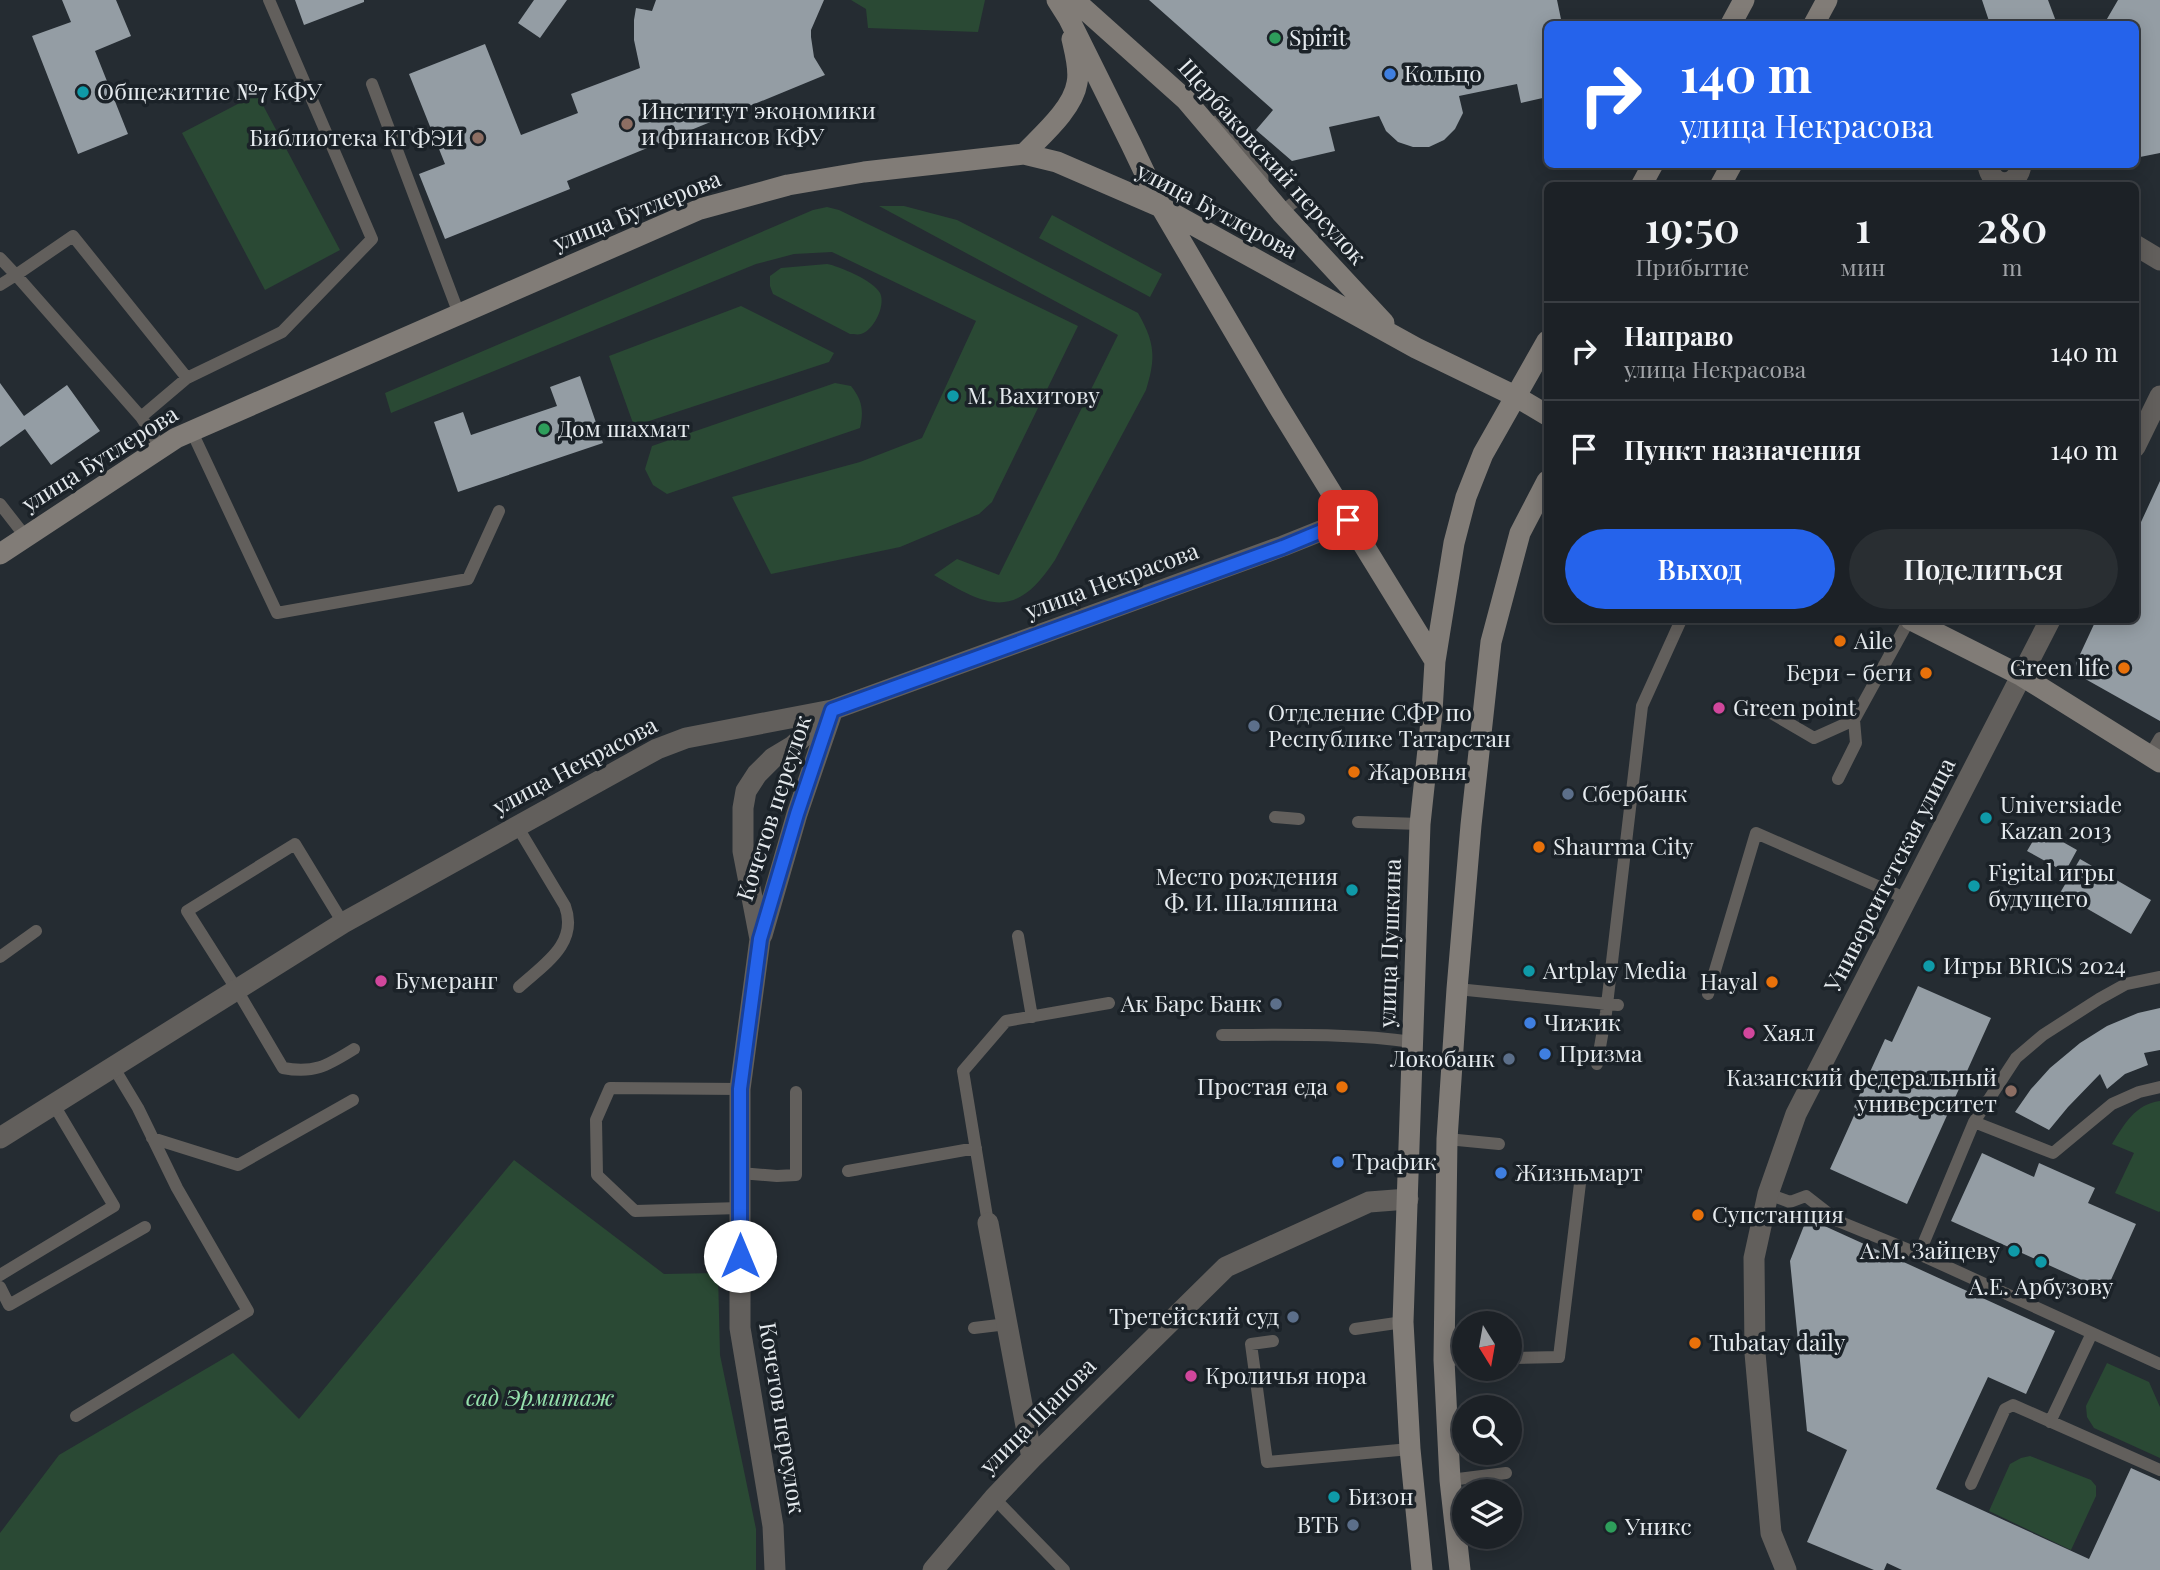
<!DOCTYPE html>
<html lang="ru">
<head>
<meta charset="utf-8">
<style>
  :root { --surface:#1c2126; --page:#292e32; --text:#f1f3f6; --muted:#a0a3a7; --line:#3a3e43; --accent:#2563eb }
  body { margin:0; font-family:"Playfair Display",serif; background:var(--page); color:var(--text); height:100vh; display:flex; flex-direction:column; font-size:26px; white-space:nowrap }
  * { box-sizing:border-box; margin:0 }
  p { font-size:23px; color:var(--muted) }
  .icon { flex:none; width:38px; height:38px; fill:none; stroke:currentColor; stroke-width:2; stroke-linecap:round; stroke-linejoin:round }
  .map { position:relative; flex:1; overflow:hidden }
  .panel { position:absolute; left:1544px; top:182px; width:595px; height:441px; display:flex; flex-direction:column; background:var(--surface); border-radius:10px; box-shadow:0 4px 18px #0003,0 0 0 2px var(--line) }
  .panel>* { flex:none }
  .top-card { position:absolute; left:1544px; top:21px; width:595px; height:147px; border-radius:10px; box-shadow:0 4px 18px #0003,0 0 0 2px var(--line); background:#2563eb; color:#fff; overflow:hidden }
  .needle { width:46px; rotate:169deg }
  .controls { position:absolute; left:1452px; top:1311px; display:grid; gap:14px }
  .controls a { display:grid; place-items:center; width:70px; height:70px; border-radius:50%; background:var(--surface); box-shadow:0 4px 18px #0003,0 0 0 2px var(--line); font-size:35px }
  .pin { position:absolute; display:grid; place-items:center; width:60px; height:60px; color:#fff; margin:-30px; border-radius:14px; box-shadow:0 4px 10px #0006 }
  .me { position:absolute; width:77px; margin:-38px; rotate:0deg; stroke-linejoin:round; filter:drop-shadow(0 0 5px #0008) }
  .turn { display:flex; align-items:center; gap:24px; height:147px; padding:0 21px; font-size:32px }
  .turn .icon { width:91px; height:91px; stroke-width:2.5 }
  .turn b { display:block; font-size:49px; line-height:60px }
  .eta { display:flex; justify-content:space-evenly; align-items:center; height:119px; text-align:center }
  .eta b { font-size:42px; font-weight:600; line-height:49px }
  .cta { display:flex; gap:14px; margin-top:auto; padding:14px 21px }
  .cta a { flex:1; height:80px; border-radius:42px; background:var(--accent); color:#fff; font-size:28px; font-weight:600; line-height:80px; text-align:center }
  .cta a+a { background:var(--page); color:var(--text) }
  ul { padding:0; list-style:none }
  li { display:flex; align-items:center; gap:21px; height:98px; padding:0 21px; border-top:2px solid var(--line) }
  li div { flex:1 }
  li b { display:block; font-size:26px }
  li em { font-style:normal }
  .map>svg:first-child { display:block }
  .green { fill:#2a4934 }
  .building { fill:#949da4 }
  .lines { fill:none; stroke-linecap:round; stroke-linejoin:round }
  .lane { stroke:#625f5c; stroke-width:12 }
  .street { stroke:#625f5c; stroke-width:21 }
  .secondary { stroke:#817c77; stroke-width:21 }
  .route-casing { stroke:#184099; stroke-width:18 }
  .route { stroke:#2563eb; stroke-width:12 }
  .leisure-dot { fill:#2e9e5b; stroke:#1b2228; stroke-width:2.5 }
  .shop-dot { fill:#3f7fe0; stroke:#1b2228; stroke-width:2.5 }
  .culture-dot { fill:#0f9aa8; stroke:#1b2228; stroke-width:2.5 }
  .education-dot { fill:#8d6e63; stroke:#1b2228; stroke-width:2.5 }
  .food-dot { fill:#e8710a; stroke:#1b2228; stroke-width:2.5 }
  .hotel-dot { fill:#d1479c; stroke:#1b2228; stroke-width:2.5 }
  .service-dot { fill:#5c6f8a; stroke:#1b2228; stroke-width:2.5 }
  .labels { text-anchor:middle; stroke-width:7; stroke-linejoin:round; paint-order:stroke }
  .poi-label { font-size:23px; fill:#e5eaee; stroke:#1b2228; text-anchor:start }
  .street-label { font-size:23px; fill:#e5eaee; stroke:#1b2228 }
  .park-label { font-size:23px; font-style:italic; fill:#96e2ad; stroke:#1b2228 }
</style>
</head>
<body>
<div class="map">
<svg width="2160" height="1570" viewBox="0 0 2160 1570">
  <rect width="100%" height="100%" fill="#252c32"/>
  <path class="green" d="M 851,0 L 985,0 L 978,32 L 868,28 L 866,9 Z
    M 257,94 L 340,250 L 265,290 L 182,133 Z
    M 879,206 L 904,206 L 957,220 L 1138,313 C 1155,343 1156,357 1146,390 L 1055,560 C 1015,621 988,607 934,575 L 957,559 L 999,575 L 1118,335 Z
    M 827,207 L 839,210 L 1078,326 L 992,502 L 979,514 L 900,547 L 771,574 L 732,497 L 860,462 L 922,438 L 976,321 L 832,252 L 794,254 L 756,264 L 391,413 L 385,393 L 813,210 Z
    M 1052,215 L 1162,274 L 1150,297 L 1039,238 Z
    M 827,264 C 839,266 874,281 880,293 C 886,305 874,330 861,334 C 858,335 853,334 850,334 L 773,294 L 770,286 L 770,276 L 781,268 Z
    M 741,306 L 834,353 L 829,362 L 634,426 L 609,356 Z
    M 835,383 L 851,386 C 862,400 864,410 860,428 L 667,494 L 653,485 L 645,469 L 652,446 Z
    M 2160,1101 L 2160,1211 L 2159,1212 L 2115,1193 L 2134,1153 L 2112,1144 C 2124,1125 2135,1104 2160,1101 Z
    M 514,1160 L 664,1274 L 718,1273 L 720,1355 L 756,1529 L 756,1570 L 0,1570 L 0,1533 L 59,1455 L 233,1353 L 299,1419 Z
    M 2107,1363 L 2149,1382 L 2160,1407 L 2160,1458 L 2094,1428 L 2087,1417 L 2086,1406 Z
    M 2030,1456 L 2091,1480 L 2096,1486 L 2096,1496 L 2071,1550 L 1989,1511 L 2010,1464 L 2021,1458 Z"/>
  <path class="building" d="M 62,0 L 116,0 L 131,36 L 95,51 L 128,134 L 78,154 L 32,36 L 71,22 Z
    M 295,0 L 364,0 L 364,2 L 304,25 Z
    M 534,0 L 567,0 L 540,38 L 518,23 Z
    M 656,0 L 824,0 L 811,30 L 811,37 L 814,57 L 825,75 L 567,181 L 570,189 L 445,239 L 419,174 L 445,164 L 409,74 L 485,44 L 521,135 L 578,113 L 571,94 L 640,68 L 634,40 L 634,20 L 636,8 L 652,11 Z
    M 1149,0 L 1557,0 L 1562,24 L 1547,24 L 1547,97 L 1521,103 L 1517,84 L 1459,96 L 1463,113 L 1455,129 L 1444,140 L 1429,147 L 1413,147 L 1398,142 L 1386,131 L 1379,116 L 1329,127 L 1335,151 L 1292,161 L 1256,130 L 1273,110 Z
    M 1982,0 L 2048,0 L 2057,24 L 1990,24 Z
    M 2118,0 L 2160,0 L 2160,153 L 2135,158 L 2135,24 L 2104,24 Z
    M 580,376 L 603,443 L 458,492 L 434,422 L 463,412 L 471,435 L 557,406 L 550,387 Z
    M 0,383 L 24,416 L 67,385 L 100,431 L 51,465 L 25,429 L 0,447 Z
    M 2160,481 L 2160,721 L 2080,676 L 2076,663 L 2096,620 L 2135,620 L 2135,535 Z
    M 2040,829 L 2077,850 L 2065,872 L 2027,851 Z
    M 2080,859 L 2151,900 L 2131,934 L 2060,893 Z
    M 1918,986 L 1991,1018 L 1907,1204 L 1830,1169 L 1857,1109 L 1854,1107 L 1885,1039 L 1892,1042 Z
    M 2160,1008 L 2160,1050 L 2144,1053 L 2148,1065 L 2125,1074 L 2107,1089 L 2100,1074 L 2068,1107 L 2049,1130 L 2015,1112 L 2031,1089 L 2050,1068 L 2080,1043 L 2107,1026 L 2138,1013 Z
    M 1982,1153 L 2034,1177 L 2039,1163 L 2095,1188 L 2088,1203 L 2136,1224 L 2106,1291 L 1951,1221 Z
    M 1807,1218 L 2055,1331 L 2026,1394 L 1988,1377 L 1936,1489 L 2089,1559 L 2131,1468 L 2160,1481 L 2160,1570 L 1902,1570 L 1887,1563 L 1884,1570 L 1874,1570 L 1807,1542 L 1847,1450 L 1807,1431 L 1790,1261 Z"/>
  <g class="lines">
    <path class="lane" d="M 372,84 L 459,314
      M 1205,123 L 1222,121 L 1262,170 L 1263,190
      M 1281,212 L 1301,197
      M 0,258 L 16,275 L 73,236 L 187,378
      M 0,285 L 16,275 L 141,417
      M 192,432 L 277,613 L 468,579 L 499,511
      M 161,448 L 141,417 L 187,378 L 282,332 L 372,239 L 269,0
      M 0,504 L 25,536
      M 1761,707 L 1814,738 L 1854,720 L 1909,620
      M 2150,755 L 2160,738
      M 1838,779 L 1856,743 L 1854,720
      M 1275,817 L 1299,819
      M 1358,822 L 1420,824
      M 517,826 L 565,906 C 579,944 543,965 519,987
      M 343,923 L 295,844 L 187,911 L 237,990 L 283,1068 C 315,1074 328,1065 354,1049
      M 1018,936 L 1032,1017
      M 0,957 L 36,931
      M 1457,989 L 1618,1005
      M 1708,994 L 1756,833 L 1907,899
      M 1222,1035 C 1286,1035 1350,1033 1413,1042
      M 1597,1064 L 1606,1013 L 1642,706 L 1681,620
      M 740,1089 L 610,1088 L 596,1120 L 597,1175 L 635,1211 L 740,1208
      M 1974,1122 L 2053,1153 L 2112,1104 L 2139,1092 L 2160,1087
      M 152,1138 L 238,1165 L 353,1100
      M 1447,1139 L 1499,1144
      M 848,1171 L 976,1148
      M 740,1173 L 777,1176 L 796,1175 L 796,1092
      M 1768,1194 L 1790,1202 L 1806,1196 L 1838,1221 L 1919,1254 L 2160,1364
      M 988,1223 L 963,1071 L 1006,1021 L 1109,1003
      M 1919,1254 L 1974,1122 L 2016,1058 L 2043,1035 L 2099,999 L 2126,984 L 2160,977
      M 0,1275 L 114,1206 L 54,1105
      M 0,1287 L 9,1305 L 145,1227
      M 974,1328 L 1007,1324
      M 1355,1329 L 1403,1322
      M 1273,1341 L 1251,1344 L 1267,1462 L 1410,1449
      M 1510,1358 L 1559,1357 L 1581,1175
      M 1444,1360 L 1465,1359
      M 76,1416 L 248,1311 L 177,1188 L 138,1108 L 114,1068
      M 2050,1422 L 2092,1333
      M 1450,1480 L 1506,1473
      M 1971,1484 L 2005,1409 L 2013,1405 L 2160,1470
      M 994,1498 L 1064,1570"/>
    <path class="street" d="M 1988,164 C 1990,189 2019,189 2021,164
      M 2135,245 L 2160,260
      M 2135,447 L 2160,396
      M 762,935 L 797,814 L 832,712
      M 0,1138 L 343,923 L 657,749 L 686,738 L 832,710 L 1283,546 L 1348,520
      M 988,1223 L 1032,1458
      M 775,1570 L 773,1526 L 740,1328 L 740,1089 L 760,939 L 743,851 L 743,808 L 746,791 L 757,774 L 773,758 L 793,746 L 831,711
      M 933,1570 L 994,1498 L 1032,1458 L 1226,1267 L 1369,1202 L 1408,1199
      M 1786,1570 L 1771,1533 L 1755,1353 L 1754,1258 L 1768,1194 L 1796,1114 L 2050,620"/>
    <path class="secondary" d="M 1057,0 L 1069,19 L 1131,144 L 1161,207 L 1275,401 L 1435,661
      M 1071,0 L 1082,7 L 1186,100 L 1281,212 L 1384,323
      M 1731,24 L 1744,0
      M 1814,24 L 1827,0
      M 1024,154 C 1041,136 1073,109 1077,83 C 1080,70 1075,52 1072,39
      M 1641,186 L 1653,164
      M 1720,186 L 1732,164
      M 0,554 L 176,438 L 700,209 L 788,185 L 864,172 L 1024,154 L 1057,162 L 1161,207 L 1416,348 L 1515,396 L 1547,415
      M 1911,620 L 2022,676 L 2160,762
      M 1422,1570 L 1410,1449 L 1403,1322 L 1420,824 L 1432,712 L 1435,661 L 1454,543 L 1466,497 L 1483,454 L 1547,341
      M 1460,1570 L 1450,1480 L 1444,1360 L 1447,1139 L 1457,989 L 1471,825 L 1491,642 L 1520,533 L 1547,481"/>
  </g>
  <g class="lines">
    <defs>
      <path id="route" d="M 740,1256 L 740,1089 L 760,939 L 797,814 L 832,710 L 1283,547 L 1348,520"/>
    </defs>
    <use href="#route" class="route-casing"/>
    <use href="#route" class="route"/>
  </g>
  <g class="leisure-dot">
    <circle cx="1275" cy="38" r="7"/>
    <circle cx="544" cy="429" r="7"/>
    <circle cx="1611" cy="1527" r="7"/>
  </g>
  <g class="shop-dot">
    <circle cx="1390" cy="74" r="7"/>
    <circle cx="1530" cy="1023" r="7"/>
    <circle cx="1545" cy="1054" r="7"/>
    <circle cx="1338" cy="1162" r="7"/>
    <circle cx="1501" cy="1173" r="7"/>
  </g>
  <g class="culture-dot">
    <circle cx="83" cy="92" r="7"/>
    <circle cx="953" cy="396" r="7"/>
    <circle cx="1986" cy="818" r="7"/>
    <circle cx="1974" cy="886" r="7"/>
    <circle cx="1352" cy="890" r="7"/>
    <circle cx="1929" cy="966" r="7"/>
    <circle cx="1529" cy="971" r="7"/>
    <circle cx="2014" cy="1251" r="7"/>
    <circle cx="2041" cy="1262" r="7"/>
    <circle cx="1334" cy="1497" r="7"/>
  </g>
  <g class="education-dot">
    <circle cx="627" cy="124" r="7"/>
    <circle cx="478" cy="138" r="7"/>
    <circle cx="2011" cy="1091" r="7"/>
  </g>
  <g class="food-dot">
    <circle cx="1840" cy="641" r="7"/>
    <circle cx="2124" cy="668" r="7"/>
    <circle cx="1926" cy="673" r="7"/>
    <circle cx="1354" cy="772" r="7"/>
    <circle cx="1539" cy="847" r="7"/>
    <circle cx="1772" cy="982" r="7"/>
    <circle cx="1342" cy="1087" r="7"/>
    <circle cx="1698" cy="1215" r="7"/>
    <circle cx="1695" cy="1343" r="7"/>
  </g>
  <g class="hotel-dot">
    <circle cx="1719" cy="708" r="7"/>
    <circle cx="381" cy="981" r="7"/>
    <circle cx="1749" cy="1033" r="7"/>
    <circle cx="1191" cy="1376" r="7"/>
  </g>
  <g class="service-dot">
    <circle cx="1254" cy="726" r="7"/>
    <circle cx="1568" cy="794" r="7"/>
    <circle cx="1276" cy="1004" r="7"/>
    <circle cx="1509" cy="1059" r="7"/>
    <circle cx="1293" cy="1317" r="7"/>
    <circle cx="1353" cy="1525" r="7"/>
  </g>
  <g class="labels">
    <g class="poi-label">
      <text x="1289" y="46">Spirit</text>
      <text x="1404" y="82">Кольцо</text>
      <text x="97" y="100">Общежитие №7 КФУ</text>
      <text x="641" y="119">Институт экономики<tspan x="641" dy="26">и финансов КФУ</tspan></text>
      <text x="464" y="146" text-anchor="end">Библиотека КГФЭИ</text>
      <text x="967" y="404">М. Вахитову</text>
      <text x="558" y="437">Дом шахмат</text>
      <text x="1854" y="649">Aile</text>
      <text x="2110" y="676" text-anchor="end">Green life</text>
      <text x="1912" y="681" text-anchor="end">Бери - беги</text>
      <text x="1733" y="716">Green point</text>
      <text x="1268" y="721">Отделение СФР по<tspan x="1268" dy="26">Республике Татарстан</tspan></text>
      <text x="1368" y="780">Жаровня</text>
      <text x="1582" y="802">Сбербанк</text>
      <text x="2000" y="813">Universiade<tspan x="2000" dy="26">Kazan 2013</tspan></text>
      <text x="1553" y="855">Shaurma City</text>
      <text x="1988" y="881">Figital игры<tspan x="1988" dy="26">будущего</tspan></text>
      <text x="1338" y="885" text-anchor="end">Место рождения<tspan x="1338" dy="26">Ф. И. Шаляпина</tspan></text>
      <text x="1943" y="974">Игры BRICS 2024</text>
      <text x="1543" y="979">Artplay Media</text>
      <text x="395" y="989">Бумеранг</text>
      <text x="1758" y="990" text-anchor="end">Hayal</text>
      <text x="1262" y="1012" text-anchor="end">Ак Барс Банк</text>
      <text x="1544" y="1031">Чижик</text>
      <text x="1763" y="1041">Хаял</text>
      <text x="1559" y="1062">Призма</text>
      <text x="1495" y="1067" text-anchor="end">Локобанк</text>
      <text x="1997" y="1086" text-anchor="end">Казанский федеральный<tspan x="1997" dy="26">университет</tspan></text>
      <text x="1328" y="1095" text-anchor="end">Простая еда</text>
      <text x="1352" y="1170">Трафик</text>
      <text x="1515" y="1181">Жизньмарт</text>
      <text x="1712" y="1223">Супстанция</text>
      <text x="2000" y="1259" text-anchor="end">А.М. Зайцеву</text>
      <text x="2041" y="1295" text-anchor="middle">А.Е. Арбузову</text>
      <text x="1279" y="1325" text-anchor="end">Третейский суд</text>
      <text x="1709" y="1351">Tubatay daily</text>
      <text x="1205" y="1384">Кроличья нора</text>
      <text x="1348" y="1505">Бизон</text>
      <text x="1339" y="1533" text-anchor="end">ВТБ</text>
      <text x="1625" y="1535">Уникс</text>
    </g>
    <g class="street-label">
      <text transform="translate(1272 162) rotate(48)" y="8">Щербаковский переулок</text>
      <text transform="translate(637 211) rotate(-22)" y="8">улица Бутлерова</text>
      <text transform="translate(1217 211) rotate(28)" y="8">улица Бутлерова</text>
      <text transform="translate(100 459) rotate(-32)" y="8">улица Бутлерова</text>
      <text transform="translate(1112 581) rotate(-20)" y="8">улица Некрасова</text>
      <text transform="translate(575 766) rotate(-28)" y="8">улица Некрасова</text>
      <text transform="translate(774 808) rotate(-72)" y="8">Кочетов переулок</text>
      <text transform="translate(1890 875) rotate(-63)" y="8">Университетская улица</text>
      <text transform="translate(1390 943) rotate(-88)" y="8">улица Пушкина</text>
      <text transform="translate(1038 1416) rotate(-45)" y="8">улица Щапова</text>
      <text transform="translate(782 1418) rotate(81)" y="8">Кочетов переулок</text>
    </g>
    <g class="park-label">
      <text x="540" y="1406">сад Эрмитаж</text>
    </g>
  </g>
</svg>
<div class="controls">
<a><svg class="needle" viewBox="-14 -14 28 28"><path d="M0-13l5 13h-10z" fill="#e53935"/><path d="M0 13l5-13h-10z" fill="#a0a3a7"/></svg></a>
<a><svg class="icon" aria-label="search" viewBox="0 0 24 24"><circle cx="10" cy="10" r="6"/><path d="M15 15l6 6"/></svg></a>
<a><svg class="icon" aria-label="layers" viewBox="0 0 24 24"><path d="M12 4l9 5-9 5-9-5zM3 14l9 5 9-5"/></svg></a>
</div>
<div class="pin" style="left:1348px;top:520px;background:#d93025"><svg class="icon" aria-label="arrive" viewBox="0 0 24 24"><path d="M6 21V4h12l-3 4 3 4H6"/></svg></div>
<svg class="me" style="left:740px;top:1256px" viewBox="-20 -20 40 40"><circle r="19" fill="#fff"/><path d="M0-13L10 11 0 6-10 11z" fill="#2563eb"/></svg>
<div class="top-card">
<div class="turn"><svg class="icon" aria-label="right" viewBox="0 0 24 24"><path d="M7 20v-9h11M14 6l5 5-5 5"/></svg><div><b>140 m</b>улица Некрасова</div></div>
</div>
<section class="panel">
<div class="eta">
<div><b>19:50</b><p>Прибытие</p></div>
<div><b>1</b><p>мин</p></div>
<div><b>280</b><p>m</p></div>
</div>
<ul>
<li><svg class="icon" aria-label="right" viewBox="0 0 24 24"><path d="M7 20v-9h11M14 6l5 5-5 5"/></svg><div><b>Направо</b><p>улица Некрасова</p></div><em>140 m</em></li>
<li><svg class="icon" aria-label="arrive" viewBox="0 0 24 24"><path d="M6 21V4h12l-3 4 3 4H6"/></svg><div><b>Пункт назначения</b></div><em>140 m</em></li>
</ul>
<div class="cta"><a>Выход</a><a>Поделиться</a></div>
</section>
</div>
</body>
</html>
